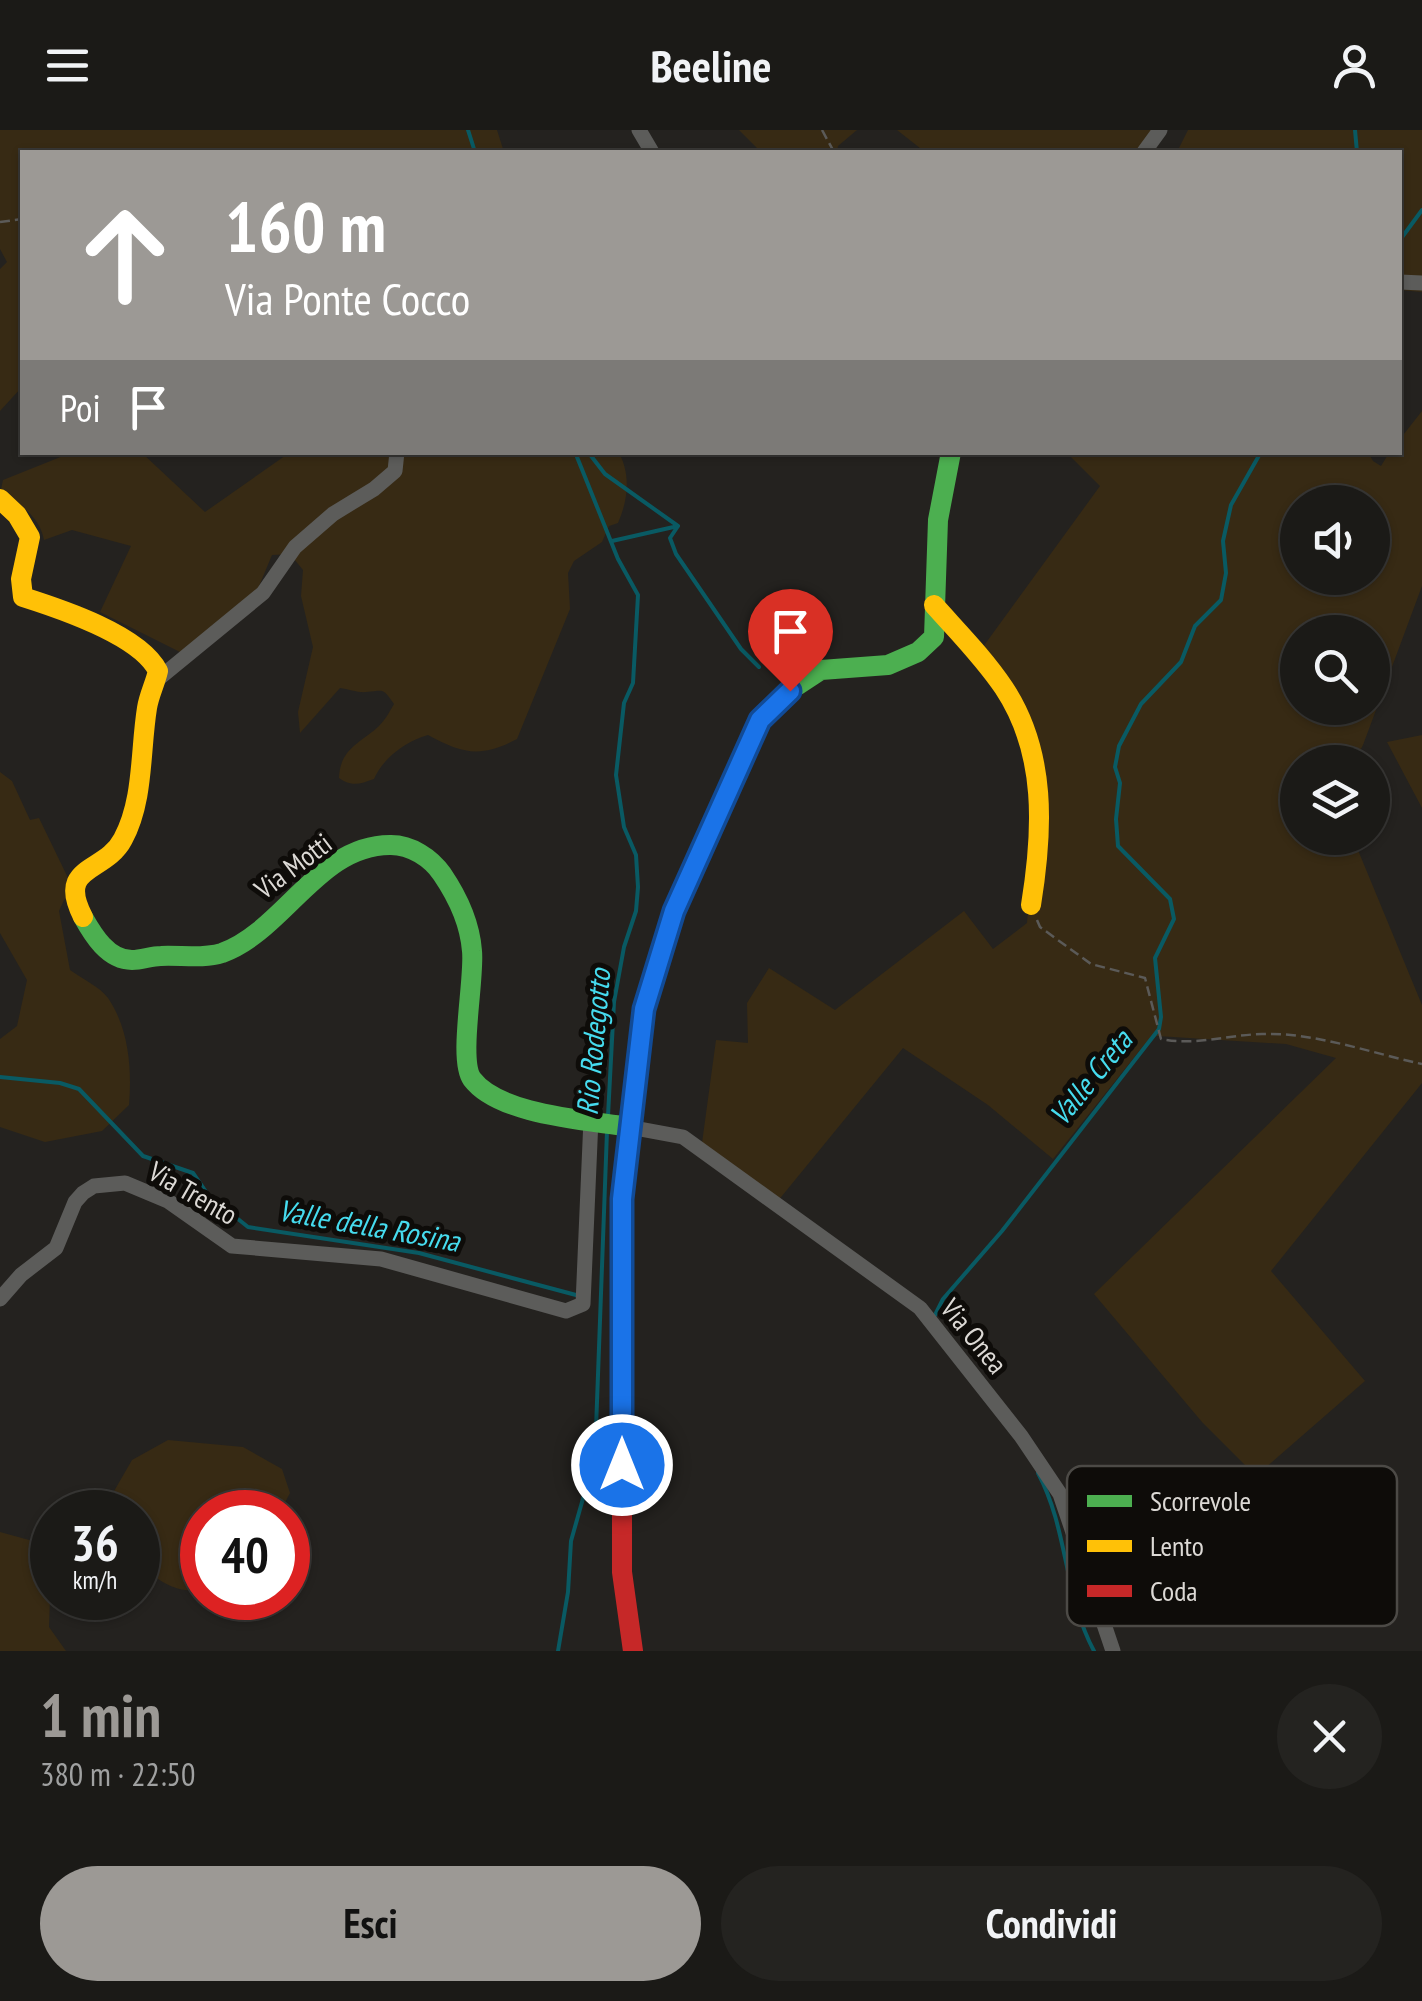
<!DOCTYPE html>
<html lang="it">
<head>
<meta charset="utf-8">
<style>
  :root { --surface:#1b1a17; --page:#242320; --text:#f1f3f6; --muted:#a0a1a1; --line:#393836; --accent:#9c9995 }
  body { margin:0; font-family:"PT Sans Narrow",sans-serif; background:var(--page); color:var(--text); height:100vh; display:flex; flex-direction:column; font-size:38px; white-space:nowrap }
  * { box-sizing:border-box; margin:0 }
  p { font-size:32px; color:var(--muted) }
  .icon { flex:none; width:55px; height:55px; fill:none; stroke:currentColor; stroke-width:2; stroke-linecap:round; stroke-linejoin:round }
  .map { position:relative; height:1521px; overflow:hidden }
  .details { display:flex; flex-direction:column; background:var(--surface); flex:1 }
  .details>* { flex:none }
  .top-card { position:absolute; left:20px; top:20px; width:1382px; height:305px; border-radius:0px; box-shadow:0 2px 8px #0004,0 0 0 2px var(--line); background:#9c9995; color:#fff; overflow:hidden }
  .buttons { position:absolute; left:1280px; top:355px; display:grid; gap:20px }
  .buttons a { display:grid; place-items:center; width:110px; height:110px; border-radius:50%; background:var(--surface); box-shadow:0 2px 8px #0004,0 0 0 2px var(--line); font-size:50px }
  .speed { position:absolute; left:30px; top:1360px; display:flex; gap:20px; font-size:50px; font-weight:700; text-align:center }
  .speed>* { display:grid; place-content:center; width:130px; height:130px; border-radius:50%; background:var(--surface); box-shadow:0 2px 8px #0004,0 0 0 2px var(--line); line-height:1 }
  .speed small { font-size:25px; font-weight:400 }
  .speed .limit { border:15px solid #d22; background:#fff; color:#111 }
  .pin { position:absolute; display:grid; place-items:center; width:85px; height:85px; color:#fff; margin:-102px -42px; border-radius:50% 50% 50% 0; rotate:-45deg; box-shadow:0 0 10px #0007 }
  .pin .icon { rotate:45deg }
  .me { position:absolute; width:110px; margin:-55px; rotate:0deg; stroke-linejoin:round; filter:drop-shadow(0 0 8px #0008) }
  .turn { display:flex; align-items:center; gap:35px; height:210px; padding:0 40px; font-size:45px }
  .turn .icon { width:130px; height:130px; stroke-width:2.5 }
  .turn b { display:block; font-size:70px; line-height:85px }
  .then { display:flex; align-items:center; height:95px; padding:0 40px; background:#0003; gap:20px; font-size:38px }
  .round { display:grid; place-items:center; flex:none; width:105px; height:105px; border-radius:52px; background:var(--page) }
  .summary { display:flex; align-items:center; justify-content:space-between; height:170px; padding:0 40px }
  h1 { font-size:60px; font-weight:600; line-height:75px; color:var(--accent) }
  .action { display:flex; gap:20px; margin-top:auto; padding:20px 40px }
  .action a { flex:1; height:115px; border-radius:60px; background:var(--accent); color:#111; font-size:40px; font-weight:600; line-height:115px; text-align:center }
  .action a+a { background:var(--page); color:var(--text) }
  header { display:flex; justify-content:space-between; align-items:center; height:130px; padding:0 40px; background:var(--surface); font-size:45px; font-weight:600 }
  .map>svg:first-child { display:block }
  .green { fill:#372a14; fill-rule:evenodd }
  .lines { fill:none; stroke-linecap:round; stroke-linejoin:round }
  .stream { stroke:#095a63; stroke-width:4 }
  .path { stroke:#5b5a58; stroke-width:2.5; stroke-dasharray:10 5; stroke-linecap:butt }
  .street { stroke:#5c5c5a; stroke-width:15 }
  .fast { stroke:#4caf50; stroke-width:20 }
  .slow { stroke:#ffc107; stroke-width:20 }
  .jam { stroke:#c62828; stroke-width:20 }
  .route-casing { stroke:#114b97; stroke-width:25 }
  .route { stroke:#1a73e8; stroke-width:18 }
  .labels { text-anchor:middle; stroke-width:10; stroke-linejoin:round; paint-order:stroke }
  .street-label { font-size:28px; fill:#dcd9d5; stroke:#0e0c09 }
  .water-label { font-size:30px; font-style:italic; fill:#46dbee; stroke:#0e0c09 }
  .key { fill:#0e0c09; stroke:#4c4a46; stroke-width:2.5 }
  .key-label { font-size:28px; fill:#dcd9d5 }
</style>
</head>
<body>
<header><svg class="icon" aria-label="menu" viewBox="0 0 24 24"><path d="M4 6h16M4 12h16M4 18h16"/></svg>Beeline<svg class="icon" aria-label="person" viewBox="0 0 24 24"><circle cx="12" cy="8" r="4"/><path d="M4 21q1-7 8-7t8 7"/></svg></header>
<div class="map">
<svg width="1422" height="1521" viewBox="0 0 1422 1521">
  <rect width="100%" height="100%" fill="#24221f"/>
  <path class="green" d="M 0,0 L 497,0 L 504,22 L 22,22 L 22,257 L 0,281 L 0,139 L 7,132 L 0,119 Z
    M 739,0 L 857,0 L 838,16 L 837,22 L 761,22 Z
    M 897,0 L 1158,0 L 1140,22 L 925,22 Z
    M 1188,0 L 1422,0 L 1422,162 L 1400,160 L 1400,22 L 1177,22 Z
    M 1422,281 L 1422,456 L 1363,615 L 1354,632 L 1298,632 L 1298,708 L 1353,708 L 1422,875 L 1422,953 L 1271,1141 L 1365,1251 L 1256,1346 L 1202,1292 L 1094,1164 L 1336,928 L 1286,914 L 1157,906 L 1144,915 L 1053,1029 L 988,975 L 903,918 L 777,1072 L 702,1013 L 716,910 L 748,913 L 747,873 L 769,838 L 835,880 L 964,781 L 993,819 L 1027,793 L 1036,683 L 1020,593 L 980,521 L 1100,356 L 1067,323 L 1368,322 L 1373,331 L 1381,336 L 1389,323 L 1400,322 L 1400,309 ZM 1298,372 L 1372,372 L 1372,448 L 1298,448 ZM 1298,502 L 1372,502 L 1372,578 L 1298,578 Z
    M 73,322 L 142,323 L 205,382 L 289,323 L 619,323 C 631,345 628,370 618,393 L 609,396 L 602,412 L 574,431 L 568,443 L 570,479 L 517,609 C 481,628 463,624 428,605 C 406,611 383,628 374,649 C 360,654 352,657 339,648 C 340,618 361,613 379,596 C 385,590 390,581 394,574 C 382,557 384,561 366,562 C 359,563 348,559 340,558 L 300,603 L 298,582 L 313,517 L 301,466 L 303,440 L 290,424 L 272,425 L 249,480 L 188,526 L 100,482 L 131,416 L 72,400 L 44,410 C 40,387 20,373 0,364 L 3,350 Z
    M 1422,605 L 1422,678 L 1387,612 Z
    M 0,642 L 12,651 L 30,690 L 39,688 L 70,752 L 73,767 L 64,770 L 59,781 L 70,840 C 81,848 100,857 108,868 C 129,899 132,939 129,975 L 102,1001 L 45,1012 L 0,997 L 0,909 L 17,896 L 27,850 L 0,803 Z
    M 168,1310 L 243,1317 L 282,1339 L 290,1363 L 280,1382 L 202,1382 L 202,1460 C 176,1464 157,1450 138,1433 L 138,1382 L 102,1382 L 132,1330 Z
    M 0,1402 L 40,1413 L 52,1412 L 49,1497 L 66,1521 L 0,1521 Z"/>
  <g class="lines">
    <path class="stream" d="M 468,0 L 475,22
      M 1355,0 L 1357,22
      M 1400,110 L 1422,80
      M 575,322 L 618,429 L 638,465 L 633,553 L 624,573 L 616,645 L 624,697 L 636,725 L 638,757 L 636,781 L 624,817 L 614,872 L 608,986
      M 588,322 L 605,344 L 678,396
      M 678,396 L 670,408 L 676,424 L 741,519 L 759,537
      M 612,411 L 678,396
      M 0,947 L 60,953 L 79,959 L 143,1026 L 193,1043 L 208,1065 L 248,1097 L 419,1123 L 576,1165
      M 934,1187 L 943,1169 L 1002,1101 L 1159,899 L 1161,887 L 1155,828 L 1174,789 L 1170,769 L 1118,716 L 1116,689 L 1120,653 L 1115,637 L 1119,616 L 1141,574 L 1181,532 L 1195,496 L 1221,470 L 1226,443 L 1223,411 L 1231,375 L 1261,322
      M 1038,1343 C 1068,1399 1064,1465 1094,1521
      M 558,1521 L 568,1462 L 571,1411 L 595,1326 L 607,1001"/>
    <path class="path" d="M 822,0 L 834,22
      M 0,92 L 22,89
      M 1037,790 L 1040,797 L 1091,834 L 1145,848 L 1161,909 C 1195,916 1227,905 1262,904 C 1314,902 1371,923 1422,934"/>
    <path class="street" d="M 639,0 L 652,22
      M 1144,22 L 1160,0
      M 1400,152 L 1422,153
      M 157,550 L 263,463 L 295,417 L 333,384 L 374,359 L 395,341 L 397,322
      M 629,997 L 683,1007 L 920,1178 L 1021,1306 L 1060,1364 L 1113,1521
      M 0,1169 L 21,1145 L 56,1118 L 75,1072 L 83,1063 L 94,1056 L 125,1053 L 168,1071 L 232,1116 L 381,1129 L 566,1181 L 583,1174 L 591,989"/>
    <path class="fast" d="M 759,591 L 789,561 L 821,540 L 888,535 L 918,522 L 934,507 L 938,390 L 951,322
      M 83,787 C 93,805 108,830 132,830 C 142,830 151,826 161,826 C 181,825 203,829 222,823 C 285,800 319,714 391,715 C 411,715 431,728 442,744 C 457,766 470,794 472,821 C 475,848 458,930 472,949 C 499,985 587,990 629,997"/>
    <path class="slow" d="M 0,369 L 17,385 L 30,407 L 21,449 L 23,467 C 61,479 140,505 158,541 C 155,554 149,565 147,578 C 140,621 144,670 123,709 C 105,744 56,734 83,787
      M 934,475 C 958,502 984,528 1004,558 C 1047,623 1043,701 1031,775
      M 622,1109 L 622,1069 L 645,879 L 674,781 L 759,591"/>
    <path class="jam" d="M 622,1109 L 622,1442 L 633,1521"/>
  </g>
  <g class="lines">
    <defs>
      <path id="route" d="M 622,1335 L 622,1069 L 644,879 L 674,781 L 760,590 L 790,561"/>
    </defs>
    <use href="#route" class="route-casing"/>
    <use href="#route" class="route"/>
  </g>
  <g class="labels">
    <g class="street-label">
      <text transform="translate(293 736) rotate(-37)" y="10">Via Motti</text>
      <text transform="translate(193 1063) rotate(30)" y="10">Via Trento</text>
      <text transform="translate(974 1206) rotate(51)" y="10">Via Onea</text>
    </g>
    <g class="water-label">
      <text transform="translate(594 912) rotate(-85)" y="10">Rio Rodegotto</text>
      <text transform="translate(1091 948) rotate(-51)" y="10">Valle Creta</text>
      <text transform="translate(369 1096) rotate(10)" y="10">Valle della Rosina</text>
    </g>
  </g>
  <rect x="1067" y="1336" width="330" height="160" rx="15" class="key"/>
  <rect x="1087" y="1365" width="45" height="12" fill="#4caf50"/>
  <rect x="1087" y="1410" width="45" height="12" fill="#ffc107"/>
  <rect x="1087" y="1455" width="45" height="12" fill="#c62828"/>
  <g class="key-label">
    <text x="1150" y="1381">Scorrevole</text>
    <text x="1150" y="1426">Lento</text>
    <text x="1150" y="1471">Coda</text>
  </g>
</svg>
<div class="buttons">
<a><svg class="icon" aria-label="sound" viewBox="0 0 24 24"><path d="M4 9h4l5-4v14l-5-4H4zM17 9q2 3 0 6"/></svg></a>
<a><svg class="icon" aria-label="search" viewBox="0 0 24 24"><circle cx="10" cy="10" r="6"/><path d="M15 15l6 6"/></svg></a>
<a><svg class="icon" aria-label="layers" viewBox="0 0 24 24"><path d="M12 4l9 5-9 5-9-5zM3 14l9 5 9-5"/></svg></a>
</div>
<div class="speed"><div>36<small>km/h</small></div><div class="limit">40</div></div>
<div class="pin" style="left:790px;top:561px;background:#d93025"><svg class="icon" aria-label="arrive" viewBox="0 0 24 24"><path d="M6 21V4h12l-3 4 3 4H6"/></svg></div>
<svg class="me" style="left:622px;top:1335px" viewBox="-20 -20 40 40"><circle r="17" fill="#1a73e8" stroke="#fff" stroke-width="3"/><path d="M0-11L8 9 0 5-8 9z" fill="#fff"/></svg>
<div class="top-card">
<div class="turn"><svg class="icon" aria-label="ahead" viewBox="0 0 24 24"><path d="M12 20V5M6 11l6-6 6 6"/></svg><div><b>160 m</b>Via Ponte Cocco</div></div>
<div class="then">Poi<svg class="icon" aria-label="arrive" viewBox="0 0 24 24"><path d="M6 21V4h12l-3 4 3 4H6"/></svg></div>
</div>
</div>
<section class="details">
<div class="summary"><div><h1>1 min</h1><p>380 m · 22:50</p></div><a class="round"><svg class="icon" aria-label="close" viewBox="0 0 24 24"><path d="M6 6l12 12M18 6L6 18"/></svg></a></div>
<div class="action"><a>Esci</a><a>Condividi</a></div>
</section>
</body>
</html>
